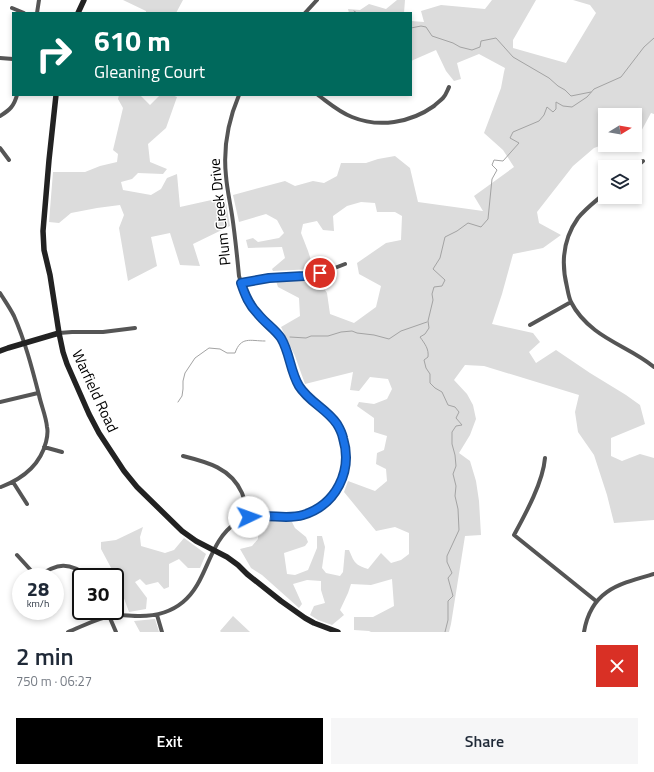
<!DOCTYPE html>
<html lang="en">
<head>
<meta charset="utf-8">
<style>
  :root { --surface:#fff; --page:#f6f6f7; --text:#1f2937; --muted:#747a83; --accent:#000 }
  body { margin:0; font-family:"Titillium Web",sans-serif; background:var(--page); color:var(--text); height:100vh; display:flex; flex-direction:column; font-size:15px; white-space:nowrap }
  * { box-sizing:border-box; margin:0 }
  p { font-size:13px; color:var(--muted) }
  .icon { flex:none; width:22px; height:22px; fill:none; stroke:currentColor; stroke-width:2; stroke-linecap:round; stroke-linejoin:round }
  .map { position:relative; height:632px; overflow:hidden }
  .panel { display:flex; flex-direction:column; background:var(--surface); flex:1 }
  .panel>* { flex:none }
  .guide { position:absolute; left:12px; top:12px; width:400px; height:84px; border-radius:0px; box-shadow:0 2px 6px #0003; background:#00695c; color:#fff; overflow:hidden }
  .needle { width:26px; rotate:79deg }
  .controls { position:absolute; left:598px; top:108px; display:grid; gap:8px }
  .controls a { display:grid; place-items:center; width:44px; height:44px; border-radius:0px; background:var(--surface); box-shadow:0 2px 6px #0003; font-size:20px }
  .speed { position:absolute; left:12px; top:568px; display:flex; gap:8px; font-size:20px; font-weight:700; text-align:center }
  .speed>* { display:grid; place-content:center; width:52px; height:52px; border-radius:50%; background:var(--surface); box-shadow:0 2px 6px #0003; line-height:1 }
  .speed small { font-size:10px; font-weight:400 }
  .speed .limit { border:2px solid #111; border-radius:6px; background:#fff; color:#111 }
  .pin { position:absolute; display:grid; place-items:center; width:34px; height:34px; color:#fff; margin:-17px; border:2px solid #fff; border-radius:50%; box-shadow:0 1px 4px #0007 }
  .me { position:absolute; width:44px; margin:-22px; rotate:87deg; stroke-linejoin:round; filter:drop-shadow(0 0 3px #0008) }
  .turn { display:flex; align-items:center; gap:14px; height:84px; padding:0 16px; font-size:18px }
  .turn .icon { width:52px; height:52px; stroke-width:2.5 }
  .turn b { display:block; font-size:28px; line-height:34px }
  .round { display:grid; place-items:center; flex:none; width:42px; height:42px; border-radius:0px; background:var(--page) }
  .overview { display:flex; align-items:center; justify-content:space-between; height:68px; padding:0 16px }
  h1 { font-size:24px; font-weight:600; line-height:30px }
  .button { display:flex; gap:8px; margin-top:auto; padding:8px 16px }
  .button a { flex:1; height:46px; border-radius:0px; background:var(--accent); color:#fff; font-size:16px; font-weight:600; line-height:46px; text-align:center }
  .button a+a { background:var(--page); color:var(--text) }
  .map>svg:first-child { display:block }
  .green { fill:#dcdcdc }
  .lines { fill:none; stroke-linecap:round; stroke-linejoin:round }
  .stream { stroke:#a3a3a3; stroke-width:1 }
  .street { stroke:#555; stroke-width:4 }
  .secondary { stroke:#222; stroke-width:5.5 }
  .route-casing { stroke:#114b97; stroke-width:10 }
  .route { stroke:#1a73e8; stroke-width:7 }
  .labels { text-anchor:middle; stroke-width:3; stroke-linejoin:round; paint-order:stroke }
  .street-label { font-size:15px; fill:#000; stroke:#fff }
</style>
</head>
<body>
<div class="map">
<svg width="654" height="632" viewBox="0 0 654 632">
  <rect width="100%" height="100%" fill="#fff"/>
  <path class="green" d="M 123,0 L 183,0 L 176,13 L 146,13 L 146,11 Z
    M 397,0 L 405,0 L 404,13 L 349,13 L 348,9 L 360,10 L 369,4 L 386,9 Z
    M 492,0 L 536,0 L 513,40 L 513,48 L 566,63 L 596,13 L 590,5 L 573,0 L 654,0 L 654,114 L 651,113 L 638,137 L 635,136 L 635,115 L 605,115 L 605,144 L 594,148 L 573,166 L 537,212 L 539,223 L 561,235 L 543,248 L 513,254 L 502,294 L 492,324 L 533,333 L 540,342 L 529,352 L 536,363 L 556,350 L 590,373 L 626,395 L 640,405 L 645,424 L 611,438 L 611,456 L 622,461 L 640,454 L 654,458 L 654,520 L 614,523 L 607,495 L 594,455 L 578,432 L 575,412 L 579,395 L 484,366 L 465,365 L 454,380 L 467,394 L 473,405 L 476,419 L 470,435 L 459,453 L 470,461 L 476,481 L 479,501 L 481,535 L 465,536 L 451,624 L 449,632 L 371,632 L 369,631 L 354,630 L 354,617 L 373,617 L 394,606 L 392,579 L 371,585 L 351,584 L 348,593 L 340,610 L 344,615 L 332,625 L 318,620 L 310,615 L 314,606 L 325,603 L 321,590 L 321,581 L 307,580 L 293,584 L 302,604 L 299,608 L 262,575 L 251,568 L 240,549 L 252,546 L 258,539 L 258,533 L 251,529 L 253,520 C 266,519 279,519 292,522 L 295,528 L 306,537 L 308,542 L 305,546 L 284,553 L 287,574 L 295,575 L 308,570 L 317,548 L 317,536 L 322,536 L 325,547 L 322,568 L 326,573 L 340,576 L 343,572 L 345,550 L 349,550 C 354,562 355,565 368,569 L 381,553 L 391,563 L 401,560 L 409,554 L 409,533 L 395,527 L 376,531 L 344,492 L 348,481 L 375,491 L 387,481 L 386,469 L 376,464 L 377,453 L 384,450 L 387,436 L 374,432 L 374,418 L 357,406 L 359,402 L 374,404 L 387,399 L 392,389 L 388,379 L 370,377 L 359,391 L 350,390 L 353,372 L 305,384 L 295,356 L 281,327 L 300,316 L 299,298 L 278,287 L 276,281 L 317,278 L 327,293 L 330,314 L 354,323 L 376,307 L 381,286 L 359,274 L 357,263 L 386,243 L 401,240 L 402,216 L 395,212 L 377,212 L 375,203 L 361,202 L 347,206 L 333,216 L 334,231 L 323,230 L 317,221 L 303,224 L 301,233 L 308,251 L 314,269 L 273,271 L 272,269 L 285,258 L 282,247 L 248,248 L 246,240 L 253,238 L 258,242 L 279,238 L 284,233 L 277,220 L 266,214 L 239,222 L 233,195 L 285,181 L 295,186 L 313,181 L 324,183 L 337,176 L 341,163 L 366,163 L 378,159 L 395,156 L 410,168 L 418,202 L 483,211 L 474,196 L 514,167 L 503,150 L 484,133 L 501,88 L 504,72 L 505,68 L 479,54 L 457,63 L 461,79 L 454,81 L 446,71 L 436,50 L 411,61 L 411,21 L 424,22 L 421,11 L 441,5 L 485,9 Z
    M 119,95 L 140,95 L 150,105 L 160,95 L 172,95 L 177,97 L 166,128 L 148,144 L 150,162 L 167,169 L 163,174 L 138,173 L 132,179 L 121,182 L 123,190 L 151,195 L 161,189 L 167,178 L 177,174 L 180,207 L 225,197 L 230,226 L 193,244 L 200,266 L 180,265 L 170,233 L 151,237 L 157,266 L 128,281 L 119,228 L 124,215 L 120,205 L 97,208 L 71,213 L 59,223 L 49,222 L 53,172 L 85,172 L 100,166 L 117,162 L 118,154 L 113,150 L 123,108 L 118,99 Z
    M 143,527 L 140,537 L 141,546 L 165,553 L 174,550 L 184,538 L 206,554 L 200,568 L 188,568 L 179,559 L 169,564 L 169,587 L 164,589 L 158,582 L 146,585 L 140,579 L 135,582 L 147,598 L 146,609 L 129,612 L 117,579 L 101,549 L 101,542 L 116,540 Z
    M 233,616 L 250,632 L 221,632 L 220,631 Z
    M 155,619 L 159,632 L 140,632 L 134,621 Z"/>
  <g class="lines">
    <path class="stream" d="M 354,11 L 357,13
      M 411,28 L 421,26 L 426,27 L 432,36 L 453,43 L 460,47 L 472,50 L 480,47 L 481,41 L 496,38 L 513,57 L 549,78 L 558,86 L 565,90 L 571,96 L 591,92
      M 290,337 L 306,338 L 311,336 L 328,336 L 341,332 L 352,331 L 357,333 L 374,335 L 389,339 L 401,331 L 427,322
      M 178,402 L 182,396 L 183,389 L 183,381 L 185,373 L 195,358 L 209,348 L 220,349 L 227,353 L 235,353 C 241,336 250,341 265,341
      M 445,632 L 448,620 L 448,601 L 453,596 L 448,578 L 452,573 L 447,562 L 447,556 L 459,530 L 458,509 L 455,496 L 456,486 L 453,474 L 456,466 L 455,455 L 452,444 L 452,432 L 456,426 L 462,425 L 456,418 L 459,412 L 455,407 L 448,405 L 442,392 L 435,388 L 430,383 L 430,374 L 426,368 L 424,360 L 428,357 C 429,349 425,344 420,337 L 425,334 L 429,328 L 428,321 L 433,300 L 432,294 L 434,287 L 442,286 L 445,280 L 433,269 L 440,258 L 445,237 L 457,231 L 468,223 L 481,227 L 488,219 L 492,179 L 497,170 L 492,165 L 494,160 L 503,161 L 519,143 L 510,138 L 513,132 L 539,121 L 544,115 L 547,107 L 553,112 L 556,109 L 556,102 L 563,106 L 572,107 L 587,97 L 594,89 L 621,77 L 644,47 L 654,38"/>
    <path class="street" d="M 12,8 L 24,13
      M 37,13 L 39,0
      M 305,13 L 317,0
      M 0,58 L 13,59
      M 318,95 C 329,103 339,112 352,117 C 379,128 410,123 434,106 C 437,103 440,101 443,98 C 446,95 447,91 449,87
      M 0,116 C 10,110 14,106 17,95
      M 0,148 L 9,160
      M 635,168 L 643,161
      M 605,193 C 596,201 586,208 578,218 C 563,239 561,263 567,287 C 568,292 569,298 571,302 C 576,312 586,323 595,330 C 613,344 636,352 654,367
      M 241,283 L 269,278 L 314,275 L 327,271 L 345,264
      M 0,293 C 5,301 10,308 14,316 C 25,341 32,368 39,395 C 41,405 46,416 47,427 C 48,431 47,438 46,442 C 40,466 22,479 1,487
      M 530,325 L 571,302
      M 59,333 L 72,332 L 103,332 L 135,328
      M 0,402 L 38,393
      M 44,447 L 62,452
      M 183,456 C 207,462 231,468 242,493 C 245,501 247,509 249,517
      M 545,458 C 543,482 526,513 514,535 L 596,601
      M 13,482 L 27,504
      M 17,555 L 37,577
      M 37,577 C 57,563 69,561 89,577
      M 107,611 L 116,632
      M 157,615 L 162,632
      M 68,632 C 83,626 99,617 116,615 C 124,615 132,616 140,616 C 155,616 171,612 183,602 C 208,582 208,541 236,523 C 249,515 262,515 277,517 C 281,517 285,518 289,517 C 332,514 358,471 341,432 C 333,412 313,404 300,388 C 290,374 290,355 282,340 C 276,330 267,324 259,316 C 248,304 243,291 239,276 C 237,255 235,235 232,215 C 230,202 227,189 226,176 C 223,148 228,121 239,95
      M 584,632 C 591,590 619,584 654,574"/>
    <path class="secondary" d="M 78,13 L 84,0
      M 56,95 L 49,160 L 43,231 L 44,250 L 50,275 L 59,333 L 63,352 L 67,364 L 89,414 L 99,433 L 124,471 L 137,487 L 182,531 L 196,541 L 227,557 L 238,565 L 247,574 L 281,601 L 305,618 L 314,623 L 338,632
      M 0,351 L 8,348 L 59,333"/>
  </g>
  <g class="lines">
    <defs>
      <path id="route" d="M 249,517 C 254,516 259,515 264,516 C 277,516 290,519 303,515 C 336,505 353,471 343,438 C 342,433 340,429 337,424 C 327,409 309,402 299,386 C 290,371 290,353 281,338 C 275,329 265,323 258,314 C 249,305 245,295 241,283 L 269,278 L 304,276 L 320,273"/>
    </defs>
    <use href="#route" class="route-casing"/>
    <use href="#route" class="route"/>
  </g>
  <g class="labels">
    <g class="street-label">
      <text transform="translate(220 212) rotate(-96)" y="5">Plum Creek Drive</text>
      <text transform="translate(95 391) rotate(65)" y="5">Warfield Road</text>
    </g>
  </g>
</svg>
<div class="controls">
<a><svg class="needle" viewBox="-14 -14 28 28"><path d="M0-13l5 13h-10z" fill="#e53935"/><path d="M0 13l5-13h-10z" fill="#747a83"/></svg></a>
<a><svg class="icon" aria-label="layers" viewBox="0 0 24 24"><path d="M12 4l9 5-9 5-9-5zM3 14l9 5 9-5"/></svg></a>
</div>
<div class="speed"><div>28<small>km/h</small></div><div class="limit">30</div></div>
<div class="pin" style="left:320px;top:273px;background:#d93025"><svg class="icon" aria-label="arrive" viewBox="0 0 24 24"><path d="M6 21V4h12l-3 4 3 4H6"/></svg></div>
<svg class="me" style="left:249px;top:517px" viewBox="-20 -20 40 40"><circle r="19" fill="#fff"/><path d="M0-13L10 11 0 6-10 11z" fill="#1a73e8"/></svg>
<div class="guide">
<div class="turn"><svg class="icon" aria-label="right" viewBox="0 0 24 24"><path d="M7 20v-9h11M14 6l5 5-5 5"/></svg><div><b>610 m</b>Gleaning Court</div></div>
</div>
</div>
<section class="panel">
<div class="overview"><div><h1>2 min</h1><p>750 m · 06:27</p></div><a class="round" style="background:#d93025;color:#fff"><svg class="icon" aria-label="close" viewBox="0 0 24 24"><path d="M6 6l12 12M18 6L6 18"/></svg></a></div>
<div class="button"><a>Exit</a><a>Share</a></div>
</section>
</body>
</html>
